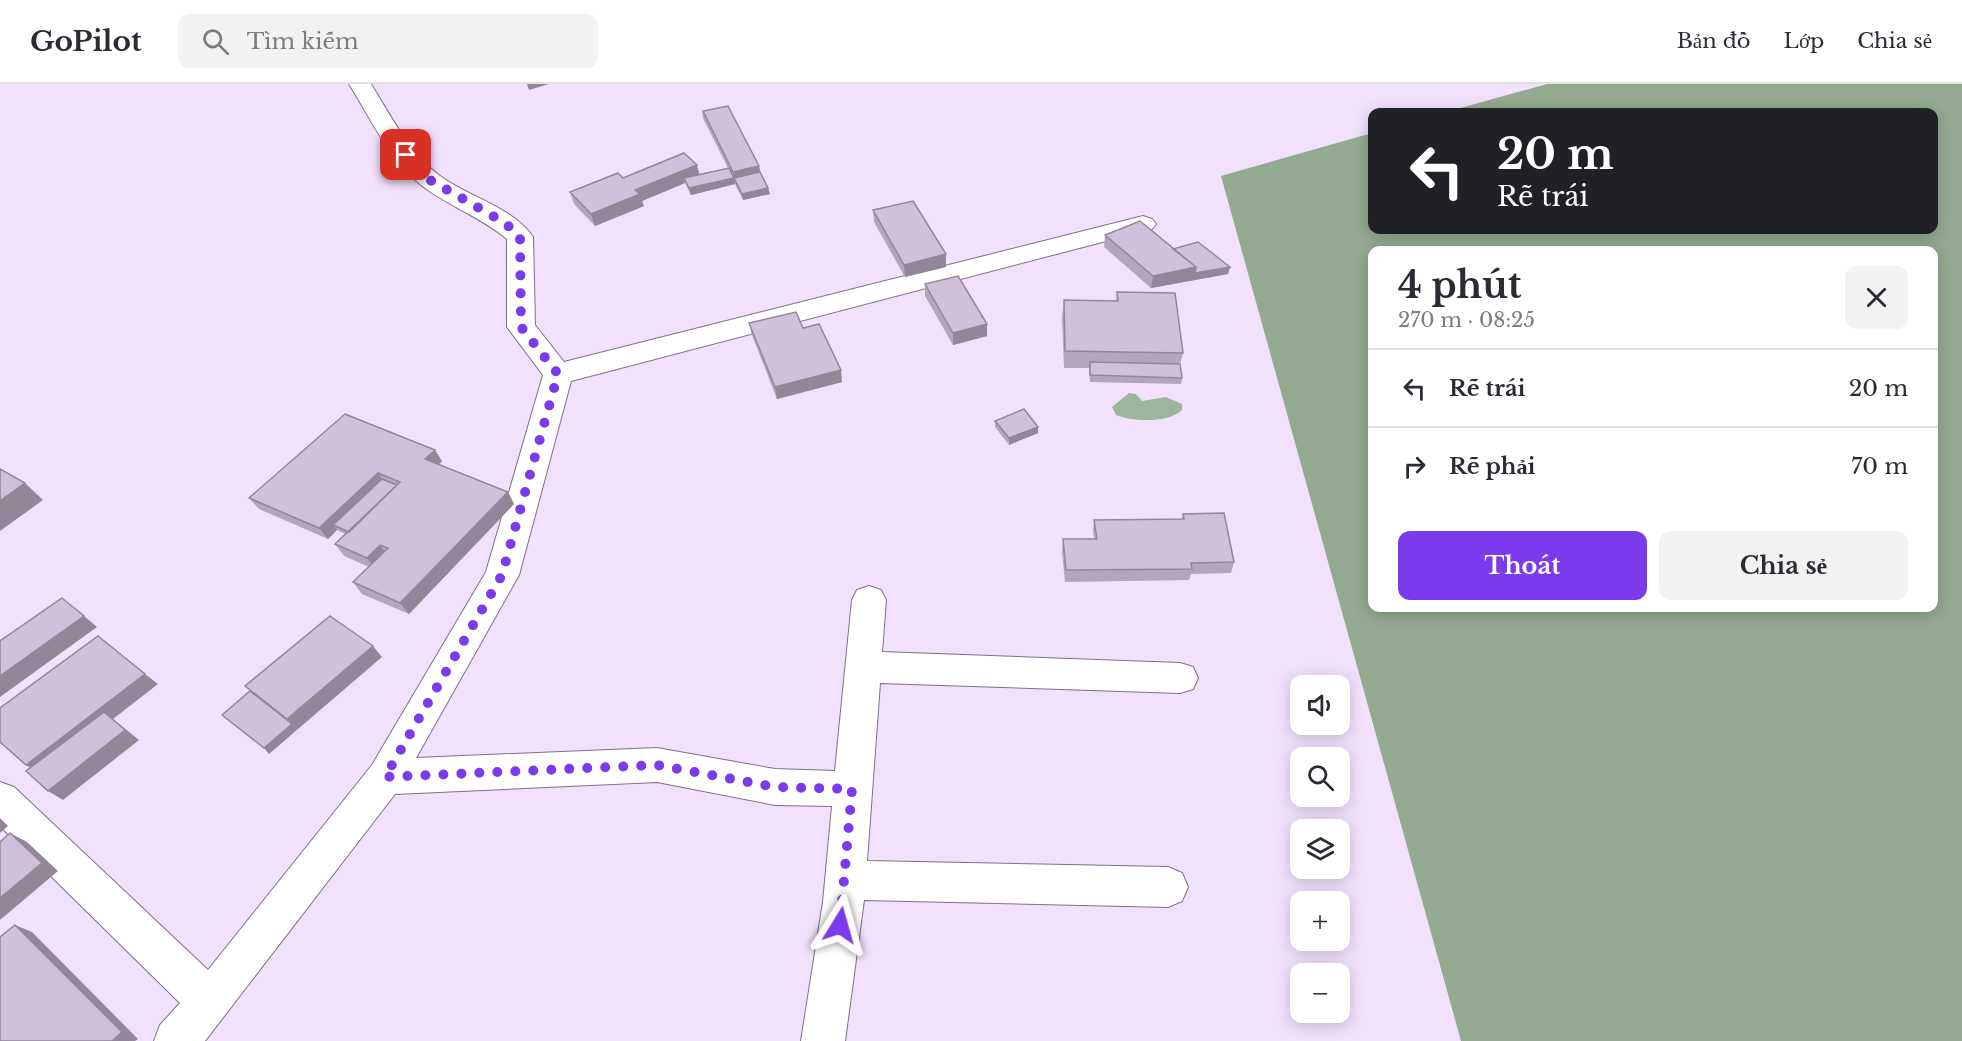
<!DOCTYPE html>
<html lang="vi">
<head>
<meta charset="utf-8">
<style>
  :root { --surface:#fff; --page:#f2f2f3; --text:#2b2b33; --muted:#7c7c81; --line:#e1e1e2; --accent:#7c3aed }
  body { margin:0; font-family:"Libre Baskerville",serif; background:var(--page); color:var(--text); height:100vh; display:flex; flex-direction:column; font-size:22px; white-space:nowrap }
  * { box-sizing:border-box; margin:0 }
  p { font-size:20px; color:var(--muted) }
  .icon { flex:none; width:33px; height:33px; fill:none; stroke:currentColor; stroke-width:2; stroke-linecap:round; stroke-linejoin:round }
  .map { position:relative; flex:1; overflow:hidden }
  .sheet { position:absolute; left:1368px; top:162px; width:570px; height:366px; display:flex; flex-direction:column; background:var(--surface); border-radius:12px; box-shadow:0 3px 15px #0003 }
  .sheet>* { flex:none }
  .guide { position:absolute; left:1368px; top:24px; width:570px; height:126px; border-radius:12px; box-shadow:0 3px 15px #0003; background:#202124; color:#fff; overflow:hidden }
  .tools { position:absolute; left:1290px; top:591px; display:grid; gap:12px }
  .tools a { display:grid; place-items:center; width:60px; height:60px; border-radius:12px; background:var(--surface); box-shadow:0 3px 15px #0003; font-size:30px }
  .pin { position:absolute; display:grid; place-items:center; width:51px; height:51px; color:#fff; margin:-26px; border-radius:12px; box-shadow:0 3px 9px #0006 }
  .me { position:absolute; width:66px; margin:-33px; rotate:8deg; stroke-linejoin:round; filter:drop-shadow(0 0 4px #0008) }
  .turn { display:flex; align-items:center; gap:21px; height:126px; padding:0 30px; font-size:27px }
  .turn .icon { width:78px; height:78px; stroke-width:2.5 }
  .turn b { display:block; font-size:42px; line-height:51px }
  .round { display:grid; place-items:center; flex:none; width:63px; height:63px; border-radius:12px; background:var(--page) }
  .summary { display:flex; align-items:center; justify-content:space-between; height:102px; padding:0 30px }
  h1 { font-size:36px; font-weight:800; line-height:45px }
  .button { display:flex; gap:12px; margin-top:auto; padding:12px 30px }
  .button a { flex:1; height:69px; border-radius:12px; background:var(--accent); color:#fff; font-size:24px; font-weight:800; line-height:69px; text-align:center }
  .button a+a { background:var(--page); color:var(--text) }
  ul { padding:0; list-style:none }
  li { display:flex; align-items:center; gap:18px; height:78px; padding:0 30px; border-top:2px solid var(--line) }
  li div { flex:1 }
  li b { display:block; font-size:22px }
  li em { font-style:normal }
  header { display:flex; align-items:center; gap:36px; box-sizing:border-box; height:84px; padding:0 30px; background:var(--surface); border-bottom:2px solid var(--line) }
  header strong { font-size:28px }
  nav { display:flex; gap:33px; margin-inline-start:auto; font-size:21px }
  .search { width:420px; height:54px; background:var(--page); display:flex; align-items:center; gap:15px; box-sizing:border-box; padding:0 21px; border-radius:12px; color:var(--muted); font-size:22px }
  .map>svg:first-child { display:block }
  .forest { fill:#93aa90; fill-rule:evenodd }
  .water { fill:#9db59a }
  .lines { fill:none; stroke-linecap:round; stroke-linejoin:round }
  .minor-casing { stroke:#7f6f88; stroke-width:2 }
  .minor { fill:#fff; fill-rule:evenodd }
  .wall { fill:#b4a5bc }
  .shaded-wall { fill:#928699 }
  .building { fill:#d1c0db; stroke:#928699; stroke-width:1.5 }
  .route { stroke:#7c3aed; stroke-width:10; stroke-dasharray:0 18 }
</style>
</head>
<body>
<header>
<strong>GoPilot</strong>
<div class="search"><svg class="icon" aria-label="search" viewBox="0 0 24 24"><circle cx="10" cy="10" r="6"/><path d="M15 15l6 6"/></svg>Tìm kiếm</div>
<nav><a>Bản đồ</a><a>Lớp</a><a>Chia sẻ</a></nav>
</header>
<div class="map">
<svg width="1962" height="957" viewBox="0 0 1962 957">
  <rect width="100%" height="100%" fill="#f2e1fd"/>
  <path class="forest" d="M 1547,0 L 1962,0 L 1962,957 L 1461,957 L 1221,92 L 1372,49 L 1372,146 L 1934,146 L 1934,28 L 1446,28 ZM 1372,166 L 1934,166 L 1934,524 L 1372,524 Z"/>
  <path class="water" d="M 1129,309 L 1136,310 L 1142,317 L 1166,313 L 1182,320 L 1182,326 C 1170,339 1132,338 1116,331 L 1112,323 Z"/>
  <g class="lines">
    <defs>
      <path id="minor" d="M 349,0 L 371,0 C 391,32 409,69 440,92 C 468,113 513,123 533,153 L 535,241 L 564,278 L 1143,132 L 1152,135 L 1156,140 L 1152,145 L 571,297 L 519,491 L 416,674 L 657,664 L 775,685 L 835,687 L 852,516 L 857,506 L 869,502 L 881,506 L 886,516 L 882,568 L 1180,579 L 1193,583 L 1198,594 L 1193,605 L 1180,609 L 880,599 L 867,777 L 1168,783 L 1182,789 L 1188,803 L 1182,817 L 1168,823 L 864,816 L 845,957 L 801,957 L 823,818 L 832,722 L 775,721 L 657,698 L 395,710 L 205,957 L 154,957 L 160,941 L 180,919 L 0,742 L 0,698 L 14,703 L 208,886 L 372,681 L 486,488 L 543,291 L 507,243 L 507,155 C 481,133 448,122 421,101 C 389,75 371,35 349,0 Z"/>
    </defs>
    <use href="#minor" class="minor-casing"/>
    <use href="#minor" class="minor"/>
  </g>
  <path class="wall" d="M 702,28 L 760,88 L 768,104 L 770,110 L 743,116 L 735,100 L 691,111 L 685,99 L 642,117 L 644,122 L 595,142 L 574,120 L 570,108 L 623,94 L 699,90 L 728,84 L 703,34 Z
    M 873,126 L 946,170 L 946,183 L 905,193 L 874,138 Z
    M 1105,151 L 1173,165 L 1230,183 L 1228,190 L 1151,204 L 1104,163 Z
    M 925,200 L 987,240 L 987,252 L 953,261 L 925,212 Z
    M 1117,208 L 1183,269 L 1180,280 L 1182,294 L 1181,300 L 1090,298 L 1089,284 L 1064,284 L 1062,233 L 1064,216 L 1116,217 Z
    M 749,239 L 803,244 L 842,298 L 777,315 L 752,251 Z
    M 995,337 L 1038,349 L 1009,361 L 995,343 Z
    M 442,377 L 439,381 L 508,408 L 514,420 L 409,530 L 362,510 L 353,498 L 369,483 L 344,472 L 335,460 L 346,450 L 337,446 L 328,455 L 259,425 L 249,414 Z
    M 1183,430 L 1234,478 L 1231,489 L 1191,490 L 1189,496 L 1065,498 L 1062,467 L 1063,455 L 1094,455 L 1093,447 L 1094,436 L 1182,435 Z"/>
  <path class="shaded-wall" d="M 527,0 L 549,0 L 529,6 Z
    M 697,81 L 700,93 L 684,94 L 685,99 L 642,117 L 644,122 L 595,142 L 591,130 L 635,106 Z
    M 759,82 L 762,94 L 734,94 L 733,88 Z
    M 734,94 L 735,100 L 691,111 L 689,104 Z
    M 768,104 L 770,110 L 743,116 L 742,110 Z
    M 946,170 L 946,183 L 905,193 L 904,181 Z
    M 1196,183 L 1230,183 L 1228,190 L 1151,204 L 1153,192 Z
    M 987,240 L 987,252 L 953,261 L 953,249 Z
    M 841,286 L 842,298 L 777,315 L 775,303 Z
    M 1038,343 L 1038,349 L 1009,361 L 1009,354 Z
    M 435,366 L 442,377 L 432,387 L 425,375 Z
    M 378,389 L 386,401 L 333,441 L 337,446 L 328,455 L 319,444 Z
    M 25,399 L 43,416 L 0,447 L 0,417 Z
    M 508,408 L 514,420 L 409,530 L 400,519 Z
    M 380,461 L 388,472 L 375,485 L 367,474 Z
    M 84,532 L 97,543 L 0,613 L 0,592 Z
    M 373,562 L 382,573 L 298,645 L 287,635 Z
    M 145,590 L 158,600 L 113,635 L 139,656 L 63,716 L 48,707 L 41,691 L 26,681 Z
    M 292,640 L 298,645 L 269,670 L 264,664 Z
    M 0,734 L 8,742 L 0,749 Z
    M 10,749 L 27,758 L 58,787 L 0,836 L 0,814 Z
    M 15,841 L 32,848 L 138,955 L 135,957 L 112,957 Z"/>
  <path class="building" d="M 728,22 L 759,82 L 733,88 L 703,27 Z
    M 684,69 L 697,81 L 635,106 L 640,110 L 591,130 L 570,108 L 618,89 L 623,94 Z
    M 729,84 L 734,94 L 689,104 L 684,94 Z
    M 760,88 L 768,104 L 742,110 L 734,94 Z
    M 913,117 L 946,170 L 904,181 L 873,126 Z
    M 1140,137 L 1196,183 L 1153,192 L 1105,151 Z
    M 1198,158 L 1230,183 L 1195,189 L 1196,183 L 1173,165 Z
    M 958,192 L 987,240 L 953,249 L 925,200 Z
    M 1117,208 L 1175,209 L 1183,269 L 1065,267 L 1064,216 L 1118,217 Z
    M 796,228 L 803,244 L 819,240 L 841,286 L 775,303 L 749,239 Z
    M 1090,278 L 1180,280 L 1182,294 L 1090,291 Z
    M 1024,325 L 1038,343 L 1009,354 L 995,337 Z
    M 345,330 L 435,366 L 425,375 L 508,408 L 400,519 L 353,498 L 388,464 L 380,461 L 367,474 L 335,460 L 400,398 L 378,389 L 319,444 L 249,414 Z
    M 0,385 L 25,399 L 0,417 Z
    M 382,395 L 397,401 L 349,448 L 333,441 Z
    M 1224,429 L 1234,478 L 1191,479 L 1192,485 L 1066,486 L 1063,455 L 1097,455 L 1094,436 L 1184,435 L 1183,430 Z
    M 62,514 L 84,532 L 0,592 L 0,557 Z
    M 330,532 L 373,562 L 287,635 L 245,602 Z
    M 98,552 L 145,590 L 26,681 L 0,658 L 0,624 Z
    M 250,607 L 292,640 L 264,664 L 222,631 Z
    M 104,628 L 125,646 L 48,707 L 26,687 Z
    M 10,749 L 42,779 L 0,814 L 0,758 Z
    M 15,841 L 122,948 L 112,957 L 0,957 L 0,853 Z"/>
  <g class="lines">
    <path class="route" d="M 406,71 L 430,96 L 505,139 L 520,153 L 521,243 L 558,290 L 502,491 L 385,693 L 657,681 L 775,703 L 852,705 L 840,841"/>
  </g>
</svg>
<div class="tools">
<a><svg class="icon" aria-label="sound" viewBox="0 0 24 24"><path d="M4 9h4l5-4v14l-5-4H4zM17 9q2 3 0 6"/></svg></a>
<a><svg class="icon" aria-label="search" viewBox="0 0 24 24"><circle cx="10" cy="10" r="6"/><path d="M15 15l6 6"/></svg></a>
<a><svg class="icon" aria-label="layers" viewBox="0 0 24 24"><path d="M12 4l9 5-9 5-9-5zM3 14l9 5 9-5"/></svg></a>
<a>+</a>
<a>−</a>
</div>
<div class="pin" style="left:406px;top:71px;background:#d93025"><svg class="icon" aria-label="arrive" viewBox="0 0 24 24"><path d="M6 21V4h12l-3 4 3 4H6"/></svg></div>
<svg class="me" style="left:840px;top:841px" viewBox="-20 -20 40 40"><path d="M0-17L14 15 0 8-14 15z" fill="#7c3aed" stroke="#fff" stroke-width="4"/></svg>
<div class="guide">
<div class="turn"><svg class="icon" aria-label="left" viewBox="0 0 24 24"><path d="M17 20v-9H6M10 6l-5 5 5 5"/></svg><div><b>20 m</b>Rẽ trái</div></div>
</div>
<section class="sheet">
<div class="summary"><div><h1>4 phút</h1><p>270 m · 08:25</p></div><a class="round"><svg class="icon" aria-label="close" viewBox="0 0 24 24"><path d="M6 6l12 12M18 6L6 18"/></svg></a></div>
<ul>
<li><svg class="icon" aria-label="left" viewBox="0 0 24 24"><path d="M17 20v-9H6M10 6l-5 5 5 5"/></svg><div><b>Rẽ trái</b></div><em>20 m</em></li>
<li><svg class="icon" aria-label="right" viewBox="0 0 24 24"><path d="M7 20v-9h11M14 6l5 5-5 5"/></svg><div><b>Rẽ phải</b></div><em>70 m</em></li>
</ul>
<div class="button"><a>Thoát</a><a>Chia sẻ</a></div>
</section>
</div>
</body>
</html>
